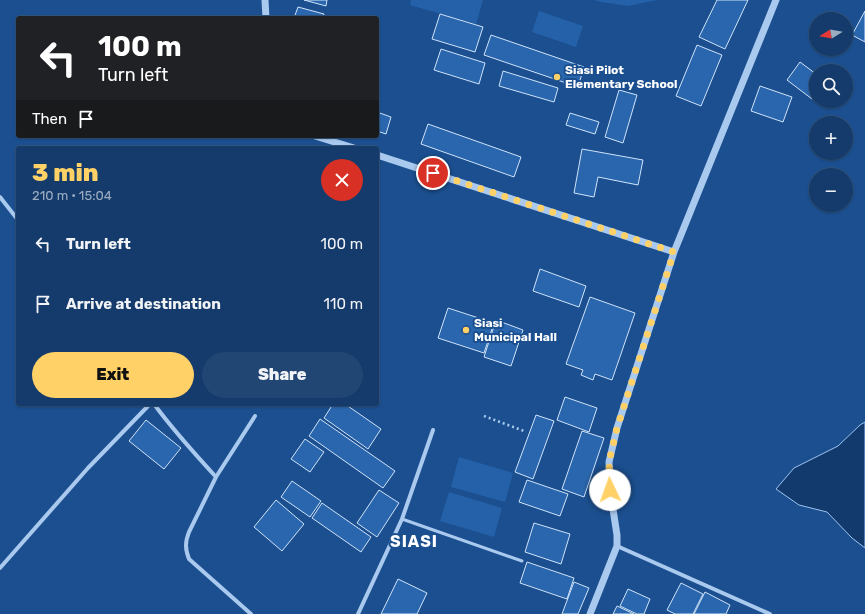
<!DOCTYPE html>
<html lang="en">
<head>
<meta charset="utf-8">
<style>
  :root { --surface:#143b6b; --page:#214673; --text:#f1f3f6; --muted:#9dadc1; --line:#33557e; --accent:#ffd166 }
  body { margin:0; font-family:Rubik,sans-serif; background:var(--page); color:var(--text); height:100vh; display:flex; flex-direction:column; font-size:15px; white-space:nowrap }
  * { box-sizing:border-box; margin:0 }
  p { font-size:13px; color:var(--muted) }
  .icon { flex:none; width:22px; height:22px; fill:none; stroke:currentColor; stroke-width:2; stroke-linecap:round; stroke-linejoin:round }
  .map { position:relative; flex:1; overflow:hidden }
  .drawer { position:absolute; left:16px; top:146px; width:363px; height:260px; display:flex; flex-direction:column; background:var(--surface); border-radius:4px; box-shadow:0 1px 3px #0004,0 0 0 1px var(--line) }
  .drawer>* { flex:none }
  .guide { position:absolute; left:16px; top:16px; width:363px; height:122px; border-radius:4px; box-shadow:0 1px 3px #0004,0 0 0 1px var(--line); background:#202124; color:#fff; overflow:hidden }
  .needle { width:26px; rotate:259deg }
  .buttons { position:absolute; left:809px; top:12px; display:grid; gap:8px }
  .buttons a { display:grid; place-items:center; width:44px; height:44px; border-radius:50%; background:var(--surface); box-shadow:0 1px 3px #0004,0 0 0 1px var(--line); font-size:20px }
  .pin { position:absolute; display:grid; place-items:center; width:34px; height:34px; color:#fff; margin:-17px; border:2px solid #fff; border-radius:50%; box-shadow:0 1px 4px #0007 }
  .me { position:absolute; width:44px; margin:-22px; rotate:357deg; stroke-linejoin:round; filter:drop-shadow(0 0 3px #0008) }
  .turn { display:flex; align-items:center; gap:14px; height:84px; padding:0 16px; font-size:18px }
  .turn .icon { width:52px; height:52px; stroke-width:2.5 }
  .turn b { display:block; font-size:28px; line-height:34px }
  .then { display:flex; align-items:center; height:38px; padding:0 16px; background:#0003; gap:8px; font-size:15px }
  .round { display:grid; place-items:center; flex:none; width:42px; height:42px; border-radius:21px; background:var(--page) }
  .overview { display:flex; align-items:center; justify-content:space-between; height:68px; padding:0 16px }
  h1 { font-size:24px; font-weight:800; line-height:30px; color:var(--accent) }
  .cta { display:flex; gap:8px; margin-top:auto; padding:8px 16px }
  .cta a { flex:1; height:46px; border-radius:24px; background:var(--accent); color:#111; font-size:16px; font-weight:800; line-height:46px; text-align:center }
  .cta a+a { background:var(--page); color:var(--text) }
  ul { padding:0; list-style:none }
  li { display:flex; align-items:center; gap:12px; height:60px; padding:0 16px }
  li div { flex:1 }
  li b { display:block; font-size:15px }
  li em { font-style:normal }
  .map>svg:first-child { display:block }
  .green { fill:#2461a8 }
  .water { fill:#123a6d; stroke:#9cc4f0 }
  .building { fill:#2a66ad; stroke:#cfe3fa }
  .lines { fill:none; stroke-linecap:round; stroke-linejoin:round }
  .path { stroke:#a9c9ee; stroke-width:2.5; stroke-dasharray:2 3; stroke-linecap:butt }
  .service { stroke:#a9c9ee; stroke-width:3 }
  .minor { stroke:#a9c9ee; stroke-width:4 }
  .tertiary { stroke:#a9c9ee; stroke-width:7 }
  .route { stroke:#ffd166; stroke-width:7; stroke-dasharray:0 12.6 }
  .poi-dot { fill:#ffd166; stroke:#1b4f8f; stroke-width:1.5 }
  .labels { text-anchor:middle; stroke-width:4; stroke-linejoin:round; paint-order:stroke }
  .poi-label { font-size:12px; font-weight:bold; fill:#fff; stroke:#1b4f8f; text-anchor:start }
  .district-label { font-size:16px; font-weight:bold; letter-spacing:1px; fill:#fff; stroke:#1b4f8f }
</style>
</head>
<body>
<div class="map">
<svg width="865" height="614" viewBox="0 0 865 614">
  <rect width="100%" height="100%" fill="#1b4f8f"/>
  <path class="green" d="M 411,0 L 483,0 L 476,24 L 410,5 Z
    M 594,0 L 657,0 L 628,6 L 601,2 Z
    M 539,11 L 583,26 L 576,47 L 532,32 Z
    M 459,457 L 513,473 L 505,502 L 451,487 Z
    M 449,492 L 502,508 L 494,537 L 440,521 Z"/>
  <path class="water" d="M 865,422 L 865,548 L 852,538 L 827,512 L 799,505 L 776,489 L 794,468 L 838,446 L 860,425 Z"/>
  <path class="building" d="M 304,0 L 327,0 L 326,6 Z
    M 717,0 L 748,0 L 725,49 L 699,37 Z
    M 298,7 L 324,14 L 323,18 L 294,18 Z
    M 865,11 L 865,42 L 852,35 Z
    M 440,14 L 483,27 L 475,52 L 432,39 Z
    M 491,35 L 584,67 L 578,87 L 484,55 Z
    M 697,45 L 722,55 L 701,106 L 676,96 Z
    M 441,49 L 485,63 L 479,84 L 434,70 Z
    M 800,62 L 816,74 L 816,93 L 812,99 L 787,80 Z
    M 503,71 L 558,88 L 554,102 L 499,86 Z
    M 760,86 L 792,97 L 783,122 L 751,111 Z
    M 619,90 L 637,95 L 623,143 L 605,137 Z
    M 377,112 L 391,117 L 386,134 L 377,131 Z
    M 570,113 L 599,122 L 595,134 L 566,125 Z
    M 428,124 L 521,157 L 514,177 L 421,144 Z
    M 582,149 L 643,160 L 638,185 L 598,177 L 594,197 L 574,193 Z
    M 540,269 L 586,286 L 579,307 L 533,291 Z
    M 590,297 L 635,313 L 612,380 L 595,374 L 593,380 L 581,375 L 583,370 L 566,364 Z
    M 448,308 L 494,323 L 484,353 L 438,338 Z
    M 496,320 L 523,330 L 511,366 L 484,357 Z
    M 565,397 L 597,408 L 589,432 L 557,420 Z
    M 333,404 L 345,404 L 381,429 L 368,449 L 324,418 Z
    M 536,415 L 554,421 L 533,479 L 515,472 Z
    M 320,419 L 395,471 L 383,488 L 309,436 Z
    M 146,420 L 181,448 L 164,469 L 129,441 Z
    M 582,431 L 604,438 L 584,497 L 562,489 Z
    M 305,439 L 324,452 L 310,472 L 291,459 Z
    M 527,480 L 568,494 L 560,516 L 519,502 Z
    M 292,481 L 321,501 L 310,517 L 281,497 Z
    M 379,490 L 399,503 L 377,537 L 357,523 Z
    M 276,500 L 304,524 L 282,551 L 254,527 Z
    M 322,503 L 371,537 L 361,552 L 312,518 Z
    M 534,523 L 570,534 L 561,564 L 525,552 Z
    M 527,562 L 574,578 L 567,599 L 520,583 Z
    M 398,579 L 427,593 L 417,614 L 381,614 Z
    M 574,582 L 589,588 L 578,614 L 562,614 Z
    M 681,583 L 703,594 L 693,614 L 675,614 L 667,610 Z
    M 628,589 L 650,599 L 644,614 L 637,614 L 620,606 Z
    M 705,592 L 730,605 L 726,614 L 694,614 Z
    M 617,606 L 634,614 L 613,614 Z"/>
  <g class="lines">
    <path class="path" d="M 484,416 L 524,431"/>
    <path class="service" d="M 402,519 L 522,561"/>
    <path class="minor" d="M 0,197 L 18,220
      M 154,404 C 173,430 194,453 216,477
      M 617,546 L 770,614
      M 0,568 L 88,468 L 150,404
      M 251,614 L 189,559 C 185,549 185,542 189,532 L 216,477 L 255,416
      M 358,614 L 402,519 L 433,430"/>
    <path class="tertiary" d="M 265,0 L 266,18
      M 315,136 L 354,148
      M 377,155 L 674,252
      M 590,614 L 617,546 L 617,535 L 610,490 L 609,462 L 617,428 L 674,252 L 776,0"/>
  </g>
  <g class="lines">
    <path class="route" d="M 433,173 L 674,252 L 617,428 L 609,462 L 610,490"/>
  </g>
  <g class="poi-dot">
    <circle cx="557" cy="77" r="4"/>
    <circle cx="466" cy="330" r="4"/>
  </g>
  <g class="labels">
    <g class="poi-label">
      <text x="565" y="74">Siasi Pilot<tspan x="565" dy="14">Elementary School</tspan></text>
      <text x="474" y="327">Siasi<tspan x="474" dy="14">Municipal Hall</tspan></text>
    </g>
    <g class="district-label">
      <text x="414" y="547">SIASI</text>
    </g>
  </g>
</svg>
<div class="buttons">
<a><svg class="needle" viewBox="-14 -14 28 28"><path d="M0-13l5 13h-10z" fill="#e53935"/><path d="M0 13l5-13h-10z" fill="#9dadc1"/></svg></a>
<a><svg class="icon" aria-label="search" viewBox="0 0 24 24"><circle cx="10" cy="10" r="6"/><path d="M15 15l6 6"/></svg></a>
<a>+</a>
<a>−</a>
</div>
<div class="pin" style="left:433px;top:173px;background:#d93025"><svg class="icon" aria-label="arrive" viewBox="0 0 24 24"><path d="M6 21V4h12l-3 4 3 4H6"/></svg></div>
<svg class="me" style="left:610px;top:490px" viewBox="-20 -20 40 40"><circle r="19" fill="#fff"/><path d="M0-13L10 11 0 6-10 11z" fill="#ffd166"/></svg>
<div class="guide">
<div class="turn"><svg class="icon" aria-label="left" viewBox="0 0 24 24"><path d="M17 20v-9H6M10 6l-5 5 5 5"/></svg><div><b>100 m</b>Turn left</div></div>
<div class="then">Then<svg class="icon" aria-label="arrive" viewBox="0 0 24 24"><path d="M6 21V4h12l-3 4 3 4H6"/></svg></div>
</div>
<section class="drawer">
<div class="overview"><div><h1>3 min</h1><p>210 m · 15:04</p></div><a class="round" style="background:#d93025;color:#fff"><svg class="icon" aria-label="close" viewBox="0 0 24 24"><path d="M6 6l12 12M18 6L6 18"/></svg></a></div>
<ul>
<li><svg class="icon" aria-label="left" viewBox="0 0 24 24"><path d="M17 20v-9H6M10 6l-5 5 5 5"/></svg><div><b>Turn left</b></div><em>100 m</em></li>
<li><svg class="icon" aria-label="arrive" viewBox="0 0 24 24"><path d="M6 21V4h12l-3 4 3 4H6"/></svg><div><b>Arrive at destination</b></div><em>110 m</em></li>
</ul>
<div class="cta"><a>Exit</a><a>Share</a></div>
</section>
</div>
</body>
</html>
